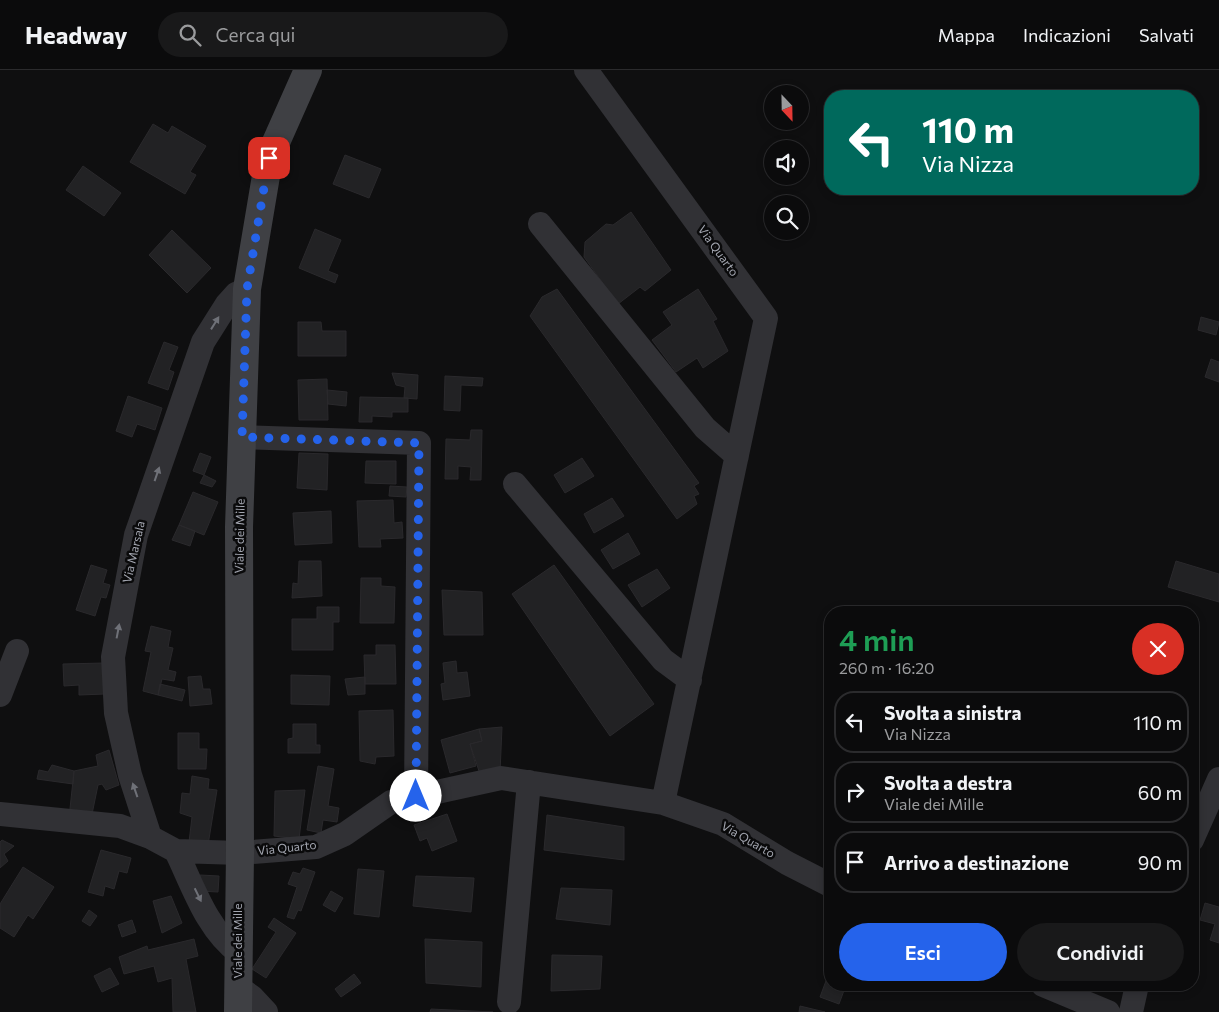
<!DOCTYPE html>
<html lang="it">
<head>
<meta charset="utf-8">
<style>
  :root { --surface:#0b0b0c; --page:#19191a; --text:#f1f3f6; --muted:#9a9b9d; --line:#2b2b2d; --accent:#2563eb }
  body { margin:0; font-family:Commissioner,sans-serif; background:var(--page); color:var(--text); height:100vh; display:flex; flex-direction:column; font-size:19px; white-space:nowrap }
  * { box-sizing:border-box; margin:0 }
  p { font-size:16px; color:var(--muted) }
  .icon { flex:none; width:28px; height:28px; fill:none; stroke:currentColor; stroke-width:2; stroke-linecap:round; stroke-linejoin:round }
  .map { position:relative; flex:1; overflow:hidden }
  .sheet { position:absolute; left:824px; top:536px; width:375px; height:385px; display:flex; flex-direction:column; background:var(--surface); border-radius:20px; box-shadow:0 2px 8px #0003,0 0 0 1px var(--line) }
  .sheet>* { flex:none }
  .guide { position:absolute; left:824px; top:20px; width:375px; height:105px; border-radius:20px; box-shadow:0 2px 8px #0003,0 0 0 1px var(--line); background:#00695c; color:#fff; overflow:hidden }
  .needle { width:32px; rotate:158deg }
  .controls { position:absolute; left:764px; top:15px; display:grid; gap:10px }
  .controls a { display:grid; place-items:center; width:45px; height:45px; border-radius:50%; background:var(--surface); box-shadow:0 2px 8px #0003,0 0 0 1px var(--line); font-size:25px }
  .pin { position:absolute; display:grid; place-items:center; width:42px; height:42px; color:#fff; margin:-21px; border-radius:10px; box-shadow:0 2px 8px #0006 }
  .me { position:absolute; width:55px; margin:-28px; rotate:0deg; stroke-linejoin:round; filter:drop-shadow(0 0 4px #0008) }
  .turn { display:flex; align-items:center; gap:18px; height:105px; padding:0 15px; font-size:22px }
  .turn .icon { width:65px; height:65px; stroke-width:2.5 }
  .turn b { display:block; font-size:35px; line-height:42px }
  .round { display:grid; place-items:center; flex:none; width:52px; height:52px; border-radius:26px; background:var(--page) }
  .overview { display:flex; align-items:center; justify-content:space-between; height:85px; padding:0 15px }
  h1 { font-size:30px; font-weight:600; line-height:38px; color:#1e9e55 }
  .primary-button { display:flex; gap:10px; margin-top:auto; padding:10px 15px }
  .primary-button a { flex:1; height:58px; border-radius:30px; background:var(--accent); color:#fff; font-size:20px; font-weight:600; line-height:58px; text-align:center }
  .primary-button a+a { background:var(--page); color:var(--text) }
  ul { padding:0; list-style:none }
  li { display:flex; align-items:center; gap:15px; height:62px; margin:0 10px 8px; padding:0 5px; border:2px solid var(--line); border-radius:20px }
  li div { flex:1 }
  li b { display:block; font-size:19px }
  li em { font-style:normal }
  header { display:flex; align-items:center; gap:30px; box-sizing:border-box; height:70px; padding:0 25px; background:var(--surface); border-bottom:1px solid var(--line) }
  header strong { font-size:24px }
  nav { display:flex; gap:28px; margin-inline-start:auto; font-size:18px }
  .search { width:350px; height:45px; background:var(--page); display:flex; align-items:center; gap:12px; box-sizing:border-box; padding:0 18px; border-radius:28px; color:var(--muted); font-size:19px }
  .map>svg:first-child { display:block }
  .building { fill:#222224; stroke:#2a292c }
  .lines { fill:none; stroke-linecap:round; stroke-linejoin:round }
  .street { stroke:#313135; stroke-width:24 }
  .secondary { stroke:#3f4044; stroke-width:28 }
  .oneway { fill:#6f7178 }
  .route { stroke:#2563eb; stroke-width:9; stroke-dasharray:0 16.2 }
  .labels { text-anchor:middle; stroke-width:5; stroke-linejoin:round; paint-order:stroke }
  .street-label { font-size:12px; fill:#a2a5af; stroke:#0a0a0b }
</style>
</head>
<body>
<header>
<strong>Headway</strong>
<div class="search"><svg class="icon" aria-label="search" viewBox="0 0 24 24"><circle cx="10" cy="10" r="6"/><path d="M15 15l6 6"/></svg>Cerca qui</div>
<nav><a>Mappa</a><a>Indicazioni</a><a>Salvati</a></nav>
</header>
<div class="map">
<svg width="1219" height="942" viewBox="0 0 1219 942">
  <rect width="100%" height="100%" fill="#0f0f10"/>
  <path class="building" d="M 153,54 L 168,63 L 172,56 L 206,76 L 190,102 L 196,105 L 185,124 L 130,92 Z
    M 345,85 L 381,99 L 369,128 L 333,114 Z
    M 83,96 L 121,123 L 104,146 L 66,120 Z
    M 631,142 L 671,200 L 645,221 L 640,217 L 618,234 L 584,187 L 585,172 L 606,154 L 613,155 Z
    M 315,159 L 341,170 L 328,201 L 338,205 L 335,213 L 299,198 Z
    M 172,160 L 211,198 L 187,223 L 149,185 Z
    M 557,219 L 699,413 L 694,416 L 699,424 L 694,426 L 697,434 L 677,449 L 530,246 L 542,227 Z
    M 698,219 L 717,249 L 713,251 L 728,281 L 703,298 L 697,288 L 676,302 L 652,270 L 672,255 L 663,242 Z
    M 1201,247 L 1219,252 L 1216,265 L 1198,260 Z
    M 298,252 L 321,252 L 322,261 L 346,261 L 346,286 L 298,286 Z
    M 164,272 L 178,277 L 169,300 L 174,302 L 168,320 L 148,313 Z
    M 1211,289 L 1219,292 L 1219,312 L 1205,307 Z
    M 392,303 L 418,305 L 417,329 L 404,328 L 405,317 L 396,315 Z
    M 445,306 L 483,308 L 482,316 L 461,315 L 460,341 L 444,340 Z
    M 327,309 L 328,350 L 299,350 L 298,310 Z
    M 327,320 L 347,322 L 346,336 L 328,334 Z
    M 128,326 L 162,338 L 155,360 L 137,354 L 132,367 L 116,361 Z
    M 360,327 L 408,328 L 408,342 L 392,342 L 392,347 L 372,346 L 372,352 L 359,352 Z
    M 471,360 L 482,360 L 481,410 L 470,410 L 471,397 L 458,396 L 458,409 L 445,409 L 446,369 L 470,370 Z
    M 200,383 L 211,387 L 204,405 L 193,401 Z
    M 299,383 L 328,384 L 327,420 L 297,418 Z
    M 582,388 L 594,406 L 565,423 L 554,405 Z
    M 366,391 L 396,391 L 396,414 L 365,413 Z
    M 204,405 L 216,411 L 212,417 L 200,413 Z
    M 390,416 L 407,417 L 406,427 L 389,426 Z
    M 193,422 L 218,432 L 204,465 L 179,455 Z
    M 612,428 L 624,446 L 594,463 L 584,444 Z
    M 393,430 L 394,453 L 402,452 L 403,468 L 380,469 L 381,477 L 359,477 L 357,431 Z
    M 331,441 L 332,473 L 295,475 L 293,443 Z
    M 179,455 L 195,461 L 190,476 L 172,470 Z
    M 628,463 L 640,484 L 613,499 L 601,480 Z
    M 299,491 L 321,491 L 322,526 L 292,528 L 293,513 L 298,514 Z
    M 1176,491 L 1219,504 L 1219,532 L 1168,517 Z
    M 91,495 L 107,500 L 103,513 L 110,515 L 106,528 L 101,527 L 95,546 L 76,540 Z
    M 554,495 L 654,634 L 610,666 L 512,524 Z
    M 657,499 L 670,518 L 642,537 L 628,515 Z
    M 361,508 L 381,508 L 381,516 L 395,517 L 394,553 L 360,553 Z
    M 442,520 L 482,522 L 483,565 L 444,565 Z
    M 317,537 L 339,537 L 339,552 L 333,552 L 333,580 L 292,580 L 292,549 L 317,549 Z
    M 151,556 L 171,561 L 168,577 L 173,578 L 168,600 L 176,602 L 174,611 L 162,609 L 158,625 L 143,621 L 151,582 L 145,581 Z
    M 376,575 L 395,575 L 396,614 L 365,614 L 364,585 L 376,585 Z
    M 456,591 L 457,603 L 467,602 L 470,626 L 443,630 L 441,614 L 445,613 L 443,593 Z
    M 104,593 L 105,624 L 79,625 L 79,615 L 64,616 L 63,594 Z
    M 291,605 L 330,606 L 329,635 L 291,634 Z
    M 201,606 L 203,619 L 210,619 L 212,634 L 190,636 L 188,607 Z
    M 365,607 L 365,624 L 348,625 L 345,609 Z
    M 160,614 L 185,620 L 182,631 L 158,625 Z
    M 393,640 L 394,686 L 376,687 L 375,694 L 360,691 L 359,641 Z
    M 293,654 L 316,654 L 316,675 L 320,675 L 320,683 L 288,683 L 288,669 L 293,668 Z
    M 502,657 L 500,703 L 480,704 L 470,674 L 482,671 L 479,659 Z
    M 479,659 L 482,671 L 470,674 L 476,696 L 450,703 L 441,670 Z
    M 178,663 L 199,663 L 199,679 L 207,679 L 206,699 L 178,699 Z
    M 109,680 L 119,715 L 106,720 L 102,714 L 98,715 L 91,749 L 69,748 L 74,701 L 98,696 L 96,685 Z
    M 52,695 L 74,701 L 73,714 L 37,709 L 39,700 L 48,702 Z
    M 318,696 L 334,699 L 328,736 L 339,738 L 337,752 L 323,750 L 321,763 L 307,760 Z
    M 192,706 L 209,709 L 208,719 L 217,720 L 208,775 L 189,772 L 192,747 L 180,743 L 182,723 L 190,724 Z
    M 305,720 L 299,769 L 274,766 L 275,721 Z
    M 447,744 L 457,771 L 432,781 L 427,768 L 420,771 L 414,755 Z
    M 547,745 L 624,757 L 624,790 L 544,780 Z
    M 2,770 L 14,776 L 4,784 L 8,791 L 0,798 L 0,772 Z
    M 101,780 L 131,788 L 127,803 L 119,801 L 114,819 L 105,816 L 103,826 L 88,822 Z
    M 23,797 L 54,817 L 33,849 L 28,845 L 14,867 L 0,858 L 0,834 Z
    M 303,798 L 315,802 L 301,841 L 298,840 L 294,849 L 287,847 L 297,817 L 288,814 L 293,802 L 300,804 Z
    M 358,799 L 384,801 L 379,847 L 354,844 Z
    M 200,805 L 219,806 L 218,822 L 199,821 Z
    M 416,806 L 474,808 L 471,842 L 413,836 Z
    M 561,818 L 612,820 L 610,855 L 556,849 Z
    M 331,821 L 343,828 L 335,842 L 323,835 Z
    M 171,826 L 182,853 L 162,863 L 153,831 Z
    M 1205,833 L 1219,837 L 1219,873 L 1210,870 L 1215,854 L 1200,850 Z
    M 89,840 L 97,846 L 90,856 L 82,851 Z
    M 274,848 L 296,863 L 266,908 L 252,899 L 276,862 L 268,857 Z
    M 132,850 L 136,862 L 122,867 L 118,855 Z
    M 194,869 L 198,886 L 186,889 L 196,942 L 173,942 L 172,908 L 158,912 L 154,896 L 124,904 L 119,887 L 147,876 L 148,880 Z
    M 425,869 L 482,872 L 481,917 L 426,913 Z
    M 552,885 L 602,886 L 600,919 L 551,921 Z
    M 110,898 L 119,914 L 102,922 L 94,906 Z
    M 830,900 L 830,915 L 846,915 L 839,934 L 820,927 Z
    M 354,904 L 361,913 L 341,927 L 335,919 Z
    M 800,936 L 825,942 L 799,942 Z
    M 431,939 L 493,942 L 430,942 Z"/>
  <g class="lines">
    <path class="street" d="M 586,0 L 766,248 L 663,733
      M 540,154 L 705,358 L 737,386
      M 242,367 L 419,373 L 416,726
      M 515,414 L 663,590 L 690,610
      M 0,625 L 17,581
      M 0,744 L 120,756 L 150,767 L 176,781 L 240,783 L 316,777 L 345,764 L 391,732 L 501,708 L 663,733 L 723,754 L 787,793 L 830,815
      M 150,767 L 130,705 L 116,643 L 113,587 L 136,465 L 203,272 L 227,234 L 236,224 L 247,219
      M 1192,770 L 1219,709
      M 176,781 C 193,816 207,860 239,883
      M 1043,915 L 1108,942
      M 238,917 L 252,927 L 266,942
      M 509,932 L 529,712
      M 1131,942 L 1137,915"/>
    <path class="secondary" d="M 238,942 L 240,783 L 239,457 L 247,219 L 269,88 L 308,0"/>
  </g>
  <defs><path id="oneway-solid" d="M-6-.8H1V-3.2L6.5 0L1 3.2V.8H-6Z" transform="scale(1.25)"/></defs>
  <g class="oneway">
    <use href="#oneway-solid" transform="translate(215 253) rotate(-58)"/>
    <use href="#oneway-solid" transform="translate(157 404) rotate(-71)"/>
    <use href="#oneway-solid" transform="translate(118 561) rotate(-79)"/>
    <use href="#oneway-solid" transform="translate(135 720) rotate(-109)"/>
    <use href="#oneway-solid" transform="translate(198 825) rotate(64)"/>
  </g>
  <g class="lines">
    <path class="route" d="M 269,88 L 247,219 L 242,367 L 419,373 L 416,726"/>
  </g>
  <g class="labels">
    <g class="street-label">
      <text transform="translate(718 181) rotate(54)" y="4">Via Quarto</text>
      <text transform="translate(240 466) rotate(-89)" y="4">Viale dei Mille</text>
      <text transform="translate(134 482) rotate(-77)" y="4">Via Marsala</text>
      <text transform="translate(748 770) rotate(30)" y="4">Via Quarto</text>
      <text transform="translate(287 778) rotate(-6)" y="4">Via Quarto</text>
      <text transform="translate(238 871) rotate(-90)" y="4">Viale dei Mille</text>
    </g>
  </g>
</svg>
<div class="controls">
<a><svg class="needle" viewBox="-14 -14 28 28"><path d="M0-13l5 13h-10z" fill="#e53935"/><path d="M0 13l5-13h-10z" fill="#9a9b9d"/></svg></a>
<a><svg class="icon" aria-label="sound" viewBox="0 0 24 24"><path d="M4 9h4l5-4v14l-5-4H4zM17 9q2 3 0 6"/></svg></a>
<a><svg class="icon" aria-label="search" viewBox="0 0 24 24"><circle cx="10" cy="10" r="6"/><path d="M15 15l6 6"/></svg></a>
</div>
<div class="pin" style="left:269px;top:88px;background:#d93025"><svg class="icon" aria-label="arrive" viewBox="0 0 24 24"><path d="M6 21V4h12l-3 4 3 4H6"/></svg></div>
<svg class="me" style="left:416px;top:726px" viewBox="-20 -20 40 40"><circle r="19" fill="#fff"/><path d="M0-13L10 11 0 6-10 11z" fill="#2563eb"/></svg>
<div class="guide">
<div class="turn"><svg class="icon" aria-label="left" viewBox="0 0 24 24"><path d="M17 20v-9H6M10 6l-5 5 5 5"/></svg><div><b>110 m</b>Via Nizza</div></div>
</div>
<section class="sheet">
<div class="overview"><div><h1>4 min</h1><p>260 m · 16:20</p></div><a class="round" style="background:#d93025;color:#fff"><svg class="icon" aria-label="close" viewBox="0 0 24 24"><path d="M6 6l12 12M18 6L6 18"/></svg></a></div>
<ul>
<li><svg class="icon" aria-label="left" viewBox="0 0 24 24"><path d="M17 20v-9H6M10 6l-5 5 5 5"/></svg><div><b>Svolta a sinistra</b><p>Via Nizza</p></div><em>110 m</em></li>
<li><svg class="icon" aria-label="right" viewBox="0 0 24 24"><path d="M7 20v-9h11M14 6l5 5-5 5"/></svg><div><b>Svolta a destra</b><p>Viale dei Mille</p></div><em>60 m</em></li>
<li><svg class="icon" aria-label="arrive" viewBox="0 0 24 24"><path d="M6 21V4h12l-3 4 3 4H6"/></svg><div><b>Arrivo a destinazione</b></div><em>90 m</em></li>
</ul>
<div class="primary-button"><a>Esci</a><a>Condividi</a></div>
</section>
</div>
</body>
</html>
